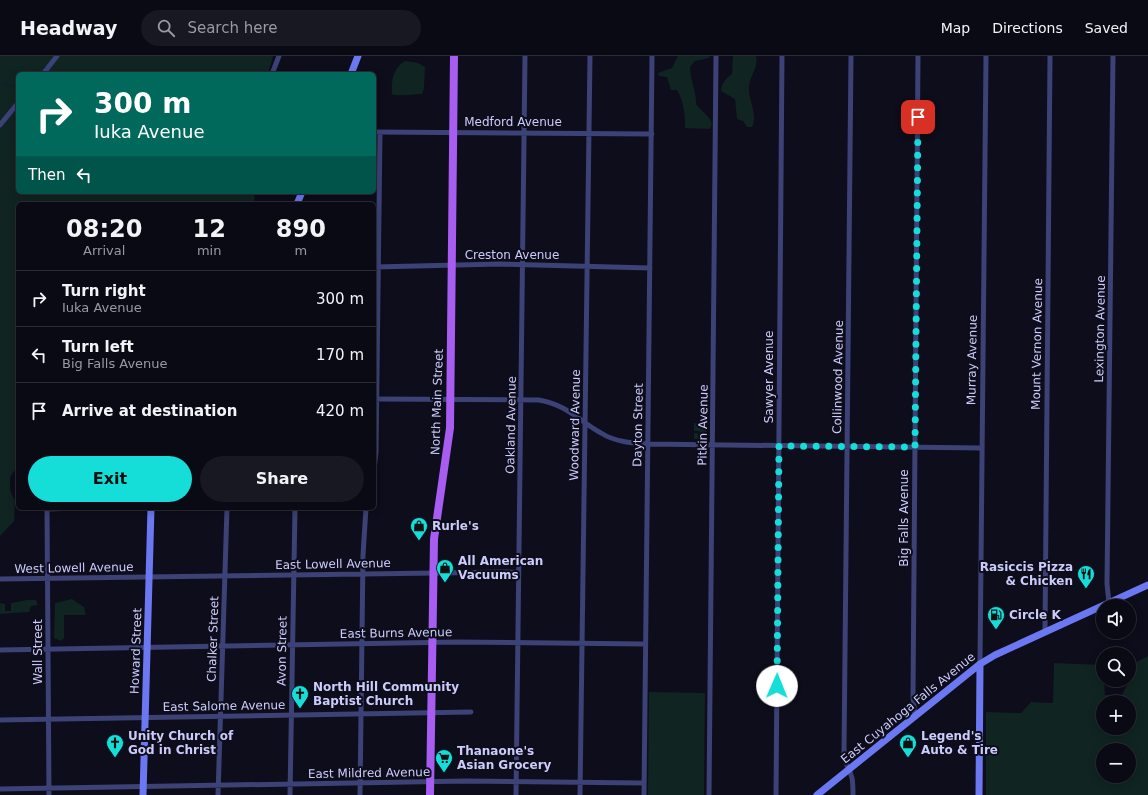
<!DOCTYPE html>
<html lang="en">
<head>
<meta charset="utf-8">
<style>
  :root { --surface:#0a0a14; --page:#181822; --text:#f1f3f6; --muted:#999aa0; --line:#2a2b34; --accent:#15ddd8 }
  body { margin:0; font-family:"DejaVu Sans",sans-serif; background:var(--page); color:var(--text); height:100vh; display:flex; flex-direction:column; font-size:15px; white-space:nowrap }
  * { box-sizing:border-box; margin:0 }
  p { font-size:13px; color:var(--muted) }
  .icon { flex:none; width:22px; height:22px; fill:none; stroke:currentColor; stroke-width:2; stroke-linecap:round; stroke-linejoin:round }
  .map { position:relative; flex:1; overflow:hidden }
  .details { position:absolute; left:16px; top:146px; width:360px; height:308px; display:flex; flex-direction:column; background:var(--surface); border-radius:6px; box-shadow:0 2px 10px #0003,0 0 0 1px var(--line) }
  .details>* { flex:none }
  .top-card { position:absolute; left:16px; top:16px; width:360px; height:122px; border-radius:6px; box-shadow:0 2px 10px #0003,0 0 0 1px var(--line); background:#00695c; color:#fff; overflow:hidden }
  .controls { position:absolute; left:1096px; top:543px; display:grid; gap:8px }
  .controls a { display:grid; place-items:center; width:40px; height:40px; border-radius:50%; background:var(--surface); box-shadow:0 2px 10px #0003,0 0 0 1px var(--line); font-size:20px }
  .pin { position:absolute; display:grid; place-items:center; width:34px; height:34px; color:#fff; margin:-17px; border-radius:8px; box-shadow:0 2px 6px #0006 }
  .me { position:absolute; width:44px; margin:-22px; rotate:1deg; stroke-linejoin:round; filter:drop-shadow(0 0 3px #0008) }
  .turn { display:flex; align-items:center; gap:14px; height:84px; padding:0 12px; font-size:18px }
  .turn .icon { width:52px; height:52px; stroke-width:2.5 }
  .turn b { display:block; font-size:28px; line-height:34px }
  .then { display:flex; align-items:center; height:38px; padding:0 12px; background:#0003; gap:8px; font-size:15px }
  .eta { display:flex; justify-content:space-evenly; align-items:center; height:68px; text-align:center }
  .eta b { font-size:24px; font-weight:700; line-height:28px }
  .action { display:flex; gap:8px; margin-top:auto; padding:8px 12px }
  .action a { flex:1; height:46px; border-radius:24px; background:var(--accent); color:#111; font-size:16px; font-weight:700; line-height:46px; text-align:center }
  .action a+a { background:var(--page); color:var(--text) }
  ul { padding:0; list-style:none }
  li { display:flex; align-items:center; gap:12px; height:56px; padding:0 12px; border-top:1px solid var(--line) }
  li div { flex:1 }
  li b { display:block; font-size:15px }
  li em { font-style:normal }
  header { display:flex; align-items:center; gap:24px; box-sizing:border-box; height:56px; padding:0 20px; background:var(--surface); border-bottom:1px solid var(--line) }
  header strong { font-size:19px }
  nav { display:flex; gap:22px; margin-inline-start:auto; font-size:14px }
  .search { width:280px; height:36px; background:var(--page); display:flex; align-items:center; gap:10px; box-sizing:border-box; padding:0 14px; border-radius:22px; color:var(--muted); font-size:15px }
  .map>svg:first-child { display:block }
  .green { fill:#102421; fill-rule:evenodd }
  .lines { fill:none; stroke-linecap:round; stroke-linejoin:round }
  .stream { stroke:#0c2034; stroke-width:1.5 }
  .street { stroke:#3c4176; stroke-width:5 }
  .secondary { stroke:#6c78f1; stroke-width:7 }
  .primary { stroke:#a75df0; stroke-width:8 }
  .route { stroke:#15ddd8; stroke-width:7; stroke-dasharray:0 12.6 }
  .labels { text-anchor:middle; stroke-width:4; stroke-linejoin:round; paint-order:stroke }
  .street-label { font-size:12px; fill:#cbccfa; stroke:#0d0d1b }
  .poi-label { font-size:12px; font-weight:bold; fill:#cbccfa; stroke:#0d0d1b; text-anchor:start }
</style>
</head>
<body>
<header>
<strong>Headway</strong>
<div class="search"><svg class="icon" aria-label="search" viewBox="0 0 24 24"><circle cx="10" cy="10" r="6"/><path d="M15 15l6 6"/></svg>Search here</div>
<nav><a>Map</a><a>Directions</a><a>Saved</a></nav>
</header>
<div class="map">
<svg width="1148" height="739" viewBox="0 0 1148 739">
  <rect width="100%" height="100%" fill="#0d0d1b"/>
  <path class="green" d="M 0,0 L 273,0 L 268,18 L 18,18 L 18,136 L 254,136 L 255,148 L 18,148 L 18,412 L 15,414 L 10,421 L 10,434 L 15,445 L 14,465 L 0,480 Z
    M 678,0 L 710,0 L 709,2 L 695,5 L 690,11 C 690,25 697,36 696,48 C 702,56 707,57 712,67 L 710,73 L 685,72 C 685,58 684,46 677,34 L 671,34 L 667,21 L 659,20 L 658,17 L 672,12 Z
    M 733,0 L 756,0 C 759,11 748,22 749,34 C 749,46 758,58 752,71 L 747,71 L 743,65 L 737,63 L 735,43 L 721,35 C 722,27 725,23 732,18 Z
    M 405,5 L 418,7 L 425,11 L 424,32 L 422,38 C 413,38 398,41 392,38 C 391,25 393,12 405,5 Z
    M 694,367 L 707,368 L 707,383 L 694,383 L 694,377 L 697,377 L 700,380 L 699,375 L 694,375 Z
    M 72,543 L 84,551 L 86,559 L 64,559 L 64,582 L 61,585 L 54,582 L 55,547 Z
    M 27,544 L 36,544 L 38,549 L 31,550 L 29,556 L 0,558 L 0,547 L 5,548 L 5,555 L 11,555 L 11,547 Z
    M 1148,600 L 1148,739 L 986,739 L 986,656 L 1021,657 L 1031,646 L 1053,647 L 1054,607 L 1103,609 L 1105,639 L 1122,639 L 1130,623 L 1135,607 ZM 1103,646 L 1129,646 L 1129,672 L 1103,672 ZM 1103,694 L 1129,694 L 1129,720 L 1103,720 Z
    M 649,636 L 705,637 L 704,739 L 648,739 Z"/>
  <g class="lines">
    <path class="stream" d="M 3,28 L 18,31"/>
    <path class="street" d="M 851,0 L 844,696 C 845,711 849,710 852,722 C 853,727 853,733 853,739
      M 43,18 L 57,0
      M 272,18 L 279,0
      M 0,69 L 18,47
      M 374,76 L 652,78
      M 374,211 L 500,208 L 650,212
      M 374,343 L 539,344 C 567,349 578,364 601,377 C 615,386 632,387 648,388 L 981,392
      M 374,414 L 376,396 L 380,77
      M 47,452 L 49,739
      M 47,453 L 77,452
      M 0,523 L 518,516
      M 1109,547 L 1107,528 L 1113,0
      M 1045,575 L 1050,0
      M 0,594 L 458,586 L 645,588
      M 980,608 L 986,0
      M 915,660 L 913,641 L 918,0
      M 0,664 L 471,656
      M 0,733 L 465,725 L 644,727
      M 218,739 L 227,452
      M 290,739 L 295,452
      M 360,739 L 363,499 L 366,452
      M 516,739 L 525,0
      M 580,739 L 590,0
      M 644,739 L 652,0
      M 709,739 L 716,0
      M 776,739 L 782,0"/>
    <path class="secondary" d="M 351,18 L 358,0
      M 297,148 L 302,136
      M 143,739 L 151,452
      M 817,739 L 980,608 L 995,599 L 1148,529
      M 979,739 L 980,608"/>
    <path class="primary" d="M 430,739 L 434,483 L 450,372 L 454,0"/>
  </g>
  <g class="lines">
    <path class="route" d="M 777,630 L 779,390 L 915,391 L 918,61"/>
  </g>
  <defs>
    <symbol id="shop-pin" viewBox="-11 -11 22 30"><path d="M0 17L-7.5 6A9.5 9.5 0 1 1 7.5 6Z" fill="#15ddd8" stroke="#0d0d1b"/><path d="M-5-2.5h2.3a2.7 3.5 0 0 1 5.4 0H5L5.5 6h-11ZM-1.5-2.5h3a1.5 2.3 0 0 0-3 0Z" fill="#111"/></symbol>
    <symbol id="restaurant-pin" viewBox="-11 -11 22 30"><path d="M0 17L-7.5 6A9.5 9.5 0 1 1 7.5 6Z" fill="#15ddd8" stroke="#0d0d1b"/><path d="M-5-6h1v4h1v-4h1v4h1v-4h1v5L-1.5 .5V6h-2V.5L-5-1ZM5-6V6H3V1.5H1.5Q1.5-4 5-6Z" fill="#111"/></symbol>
    <symbol id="fuel-pin" viewBox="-11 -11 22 30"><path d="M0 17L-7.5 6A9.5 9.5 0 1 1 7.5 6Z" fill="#15ddd8" stroke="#0d0d1b"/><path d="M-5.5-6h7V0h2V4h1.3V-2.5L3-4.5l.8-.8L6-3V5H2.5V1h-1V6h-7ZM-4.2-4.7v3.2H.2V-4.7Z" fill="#111"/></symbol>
    <symbol id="church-pin" viewBox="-11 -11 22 30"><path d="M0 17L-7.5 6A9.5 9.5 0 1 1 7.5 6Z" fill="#15ddd8" stroke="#0d0d1b"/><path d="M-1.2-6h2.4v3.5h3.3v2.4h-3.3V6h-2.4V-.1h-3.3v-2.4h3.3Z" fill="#111"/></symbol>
    <symbol id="supermarket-pin" viewBox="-11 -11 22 30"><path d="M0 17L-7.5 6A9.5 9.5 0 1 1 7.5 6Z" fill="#15ddd8" stroke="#0d0d1b"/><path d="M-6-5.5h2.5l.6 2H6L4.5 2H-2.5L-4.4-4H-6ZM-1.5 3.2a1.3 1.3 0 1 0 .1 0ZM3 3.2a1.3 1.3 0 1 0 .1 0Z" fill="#111"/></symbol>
  </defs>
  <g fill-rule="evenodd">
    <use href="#shop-pin" x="409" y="460" width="20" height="27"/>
    <use href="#shop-pin" x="435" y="502" width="20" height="27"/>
    <use href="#restaurant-pin" x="1076" y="508" width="20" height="27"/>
    <use href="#fuel-pin" x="986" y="549" width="20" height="27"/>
    <use href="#church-pin" x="290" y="628" width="20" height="27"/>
    <use href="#church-pin" x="105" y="677" width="20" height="27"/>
    <use href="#shop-pin" x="898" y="677" width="20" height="27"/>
    <use href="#supermarket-pin" x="434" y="692" width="20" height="27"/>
  </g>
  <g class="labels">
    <g class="street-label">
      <text x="513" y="70">Medford Avenue</text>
      <text x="512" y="203">Creston Avenue</text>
      <text transform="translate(1100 273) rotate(-89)" y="4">Lexington Avenue</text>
      <text transform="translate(1037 288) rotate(-89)" y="4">Mount Vernon Avenue</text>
      <text transform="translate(972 304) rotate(-89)" y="4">Murray Avenue</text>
      <text transform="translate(769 321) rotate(-90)" y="4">Sawyer Avenue</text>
      <text transform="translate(838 321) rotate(-89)" y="4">Collinwood Avenue</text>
      <text transform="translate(437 346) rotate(-88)" y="4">North Main Street</text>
      <text transform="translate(511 369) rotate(-89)" y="4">Oakland Avenue</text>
      <text transform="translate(575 369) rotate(-89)" y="4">Woodward Avenue</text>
      <text transform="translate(638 369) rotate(-89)" y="4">Dayton Street</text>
      <text transform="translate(703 369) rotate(-89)" y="4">Pitkin Avenue</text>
      <text transform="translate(904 462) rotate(-90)" y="4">Big Falls Avenue</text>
      <text transform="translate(333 508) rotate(-1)" y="4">East Lowell Avenue</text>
      <text transform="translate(74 512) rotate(-1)" y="4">West Lowell Avenue</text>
      <text transform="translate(396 577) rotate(-1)" y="4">East Burns Avenue</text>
      <text transform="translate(213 583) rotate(-88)" y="4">Chalker Street</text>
      <text transform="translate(136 595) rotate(-88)" y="4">Howard Street</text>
      <text transform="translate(282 595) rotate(-89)" y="4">Avon Street</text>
      <text transform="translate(38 596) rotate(-90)" y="4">Wall Street</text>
      <text transform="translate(224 650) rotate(-1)" y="4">East Salome Avenue</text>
      <text transform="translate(908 652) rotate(-39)" y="4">East Cuyahoga Falls Avenue</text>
      <text transform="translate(369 717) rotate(-1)" y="4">East Mildred Avenue</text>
    </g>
    <g class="poi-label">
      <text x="432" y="474">Rurle's</text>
      <text x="458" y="509">All American<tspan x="458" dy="14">Vacuums</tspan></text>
      <text x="1073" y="515" text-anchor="end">Rasiccis Pizza<tspan x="1073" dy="14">&amp; Chicken</tspan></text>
      <text x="1009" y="563">Circle K</text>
      <text x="313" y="635">North Hill Community<tspan x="313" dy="14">Baptist Church</tspan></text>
      <text x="128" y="684">Unity Church of<tspan x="128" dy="14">God in Christ</tspan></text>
      <text x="921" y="684">Legend's<tspan x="921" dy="14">Auto &amp; Tire</tspan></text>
      <text x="457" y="699">Thanaone's<tspan x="457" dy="14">Asian Grocery</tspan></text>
    </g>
  </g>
</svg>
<div class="controls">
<a><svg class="icon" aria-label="sound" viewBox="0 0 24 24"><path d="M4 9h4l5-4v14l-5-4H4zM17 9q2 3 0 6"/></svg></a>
<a><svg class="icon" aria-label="search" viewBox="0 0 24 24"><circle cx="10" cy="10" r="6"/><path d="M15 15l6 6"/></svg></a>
<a>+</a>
<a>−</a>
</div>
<div class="pin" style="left:918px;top:61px;background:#d93025"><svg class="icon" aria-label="arrive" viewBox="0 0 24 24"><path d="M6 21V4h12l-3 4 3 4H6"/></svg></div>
<svg class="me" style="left:777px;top:630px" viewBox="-20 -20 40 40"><circle r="19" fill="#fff"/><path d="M0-13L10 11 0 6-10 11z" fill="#15ddd8"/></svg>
<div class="top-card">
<div class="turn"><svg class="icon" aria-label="right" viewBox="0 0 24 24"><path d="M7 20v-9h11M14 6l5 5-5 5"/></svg><div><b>300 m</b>Iuka Avenue</div></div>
<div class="then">Then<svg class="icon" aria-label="left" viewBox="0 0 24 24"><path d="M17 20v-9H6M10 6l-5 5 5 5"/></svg></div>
</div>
<section class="details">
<div class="eta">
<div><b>08:20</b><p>Arrival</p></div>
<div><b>12</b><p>min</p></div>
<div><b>890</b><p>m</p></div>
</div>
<ul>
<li><svg class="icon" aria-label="right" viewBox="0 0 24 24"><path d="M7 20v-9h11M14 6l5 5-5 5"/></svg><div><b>Turn right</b><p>Iuka Avenue</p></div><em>300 m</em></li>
<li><svg class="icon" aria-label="left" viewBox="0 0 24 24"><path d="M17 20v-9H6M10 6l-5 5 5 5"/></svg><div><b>Turn left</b><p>Big Falls Avenue</p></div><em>170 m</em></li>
<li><svg class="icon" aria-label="arrive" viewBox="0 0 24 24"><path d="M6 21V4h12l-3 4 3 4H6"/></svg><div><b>Arrive at destination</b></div><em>420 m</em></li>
</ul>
<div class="action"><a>Exit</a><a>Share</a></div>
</section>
</div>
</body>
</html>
